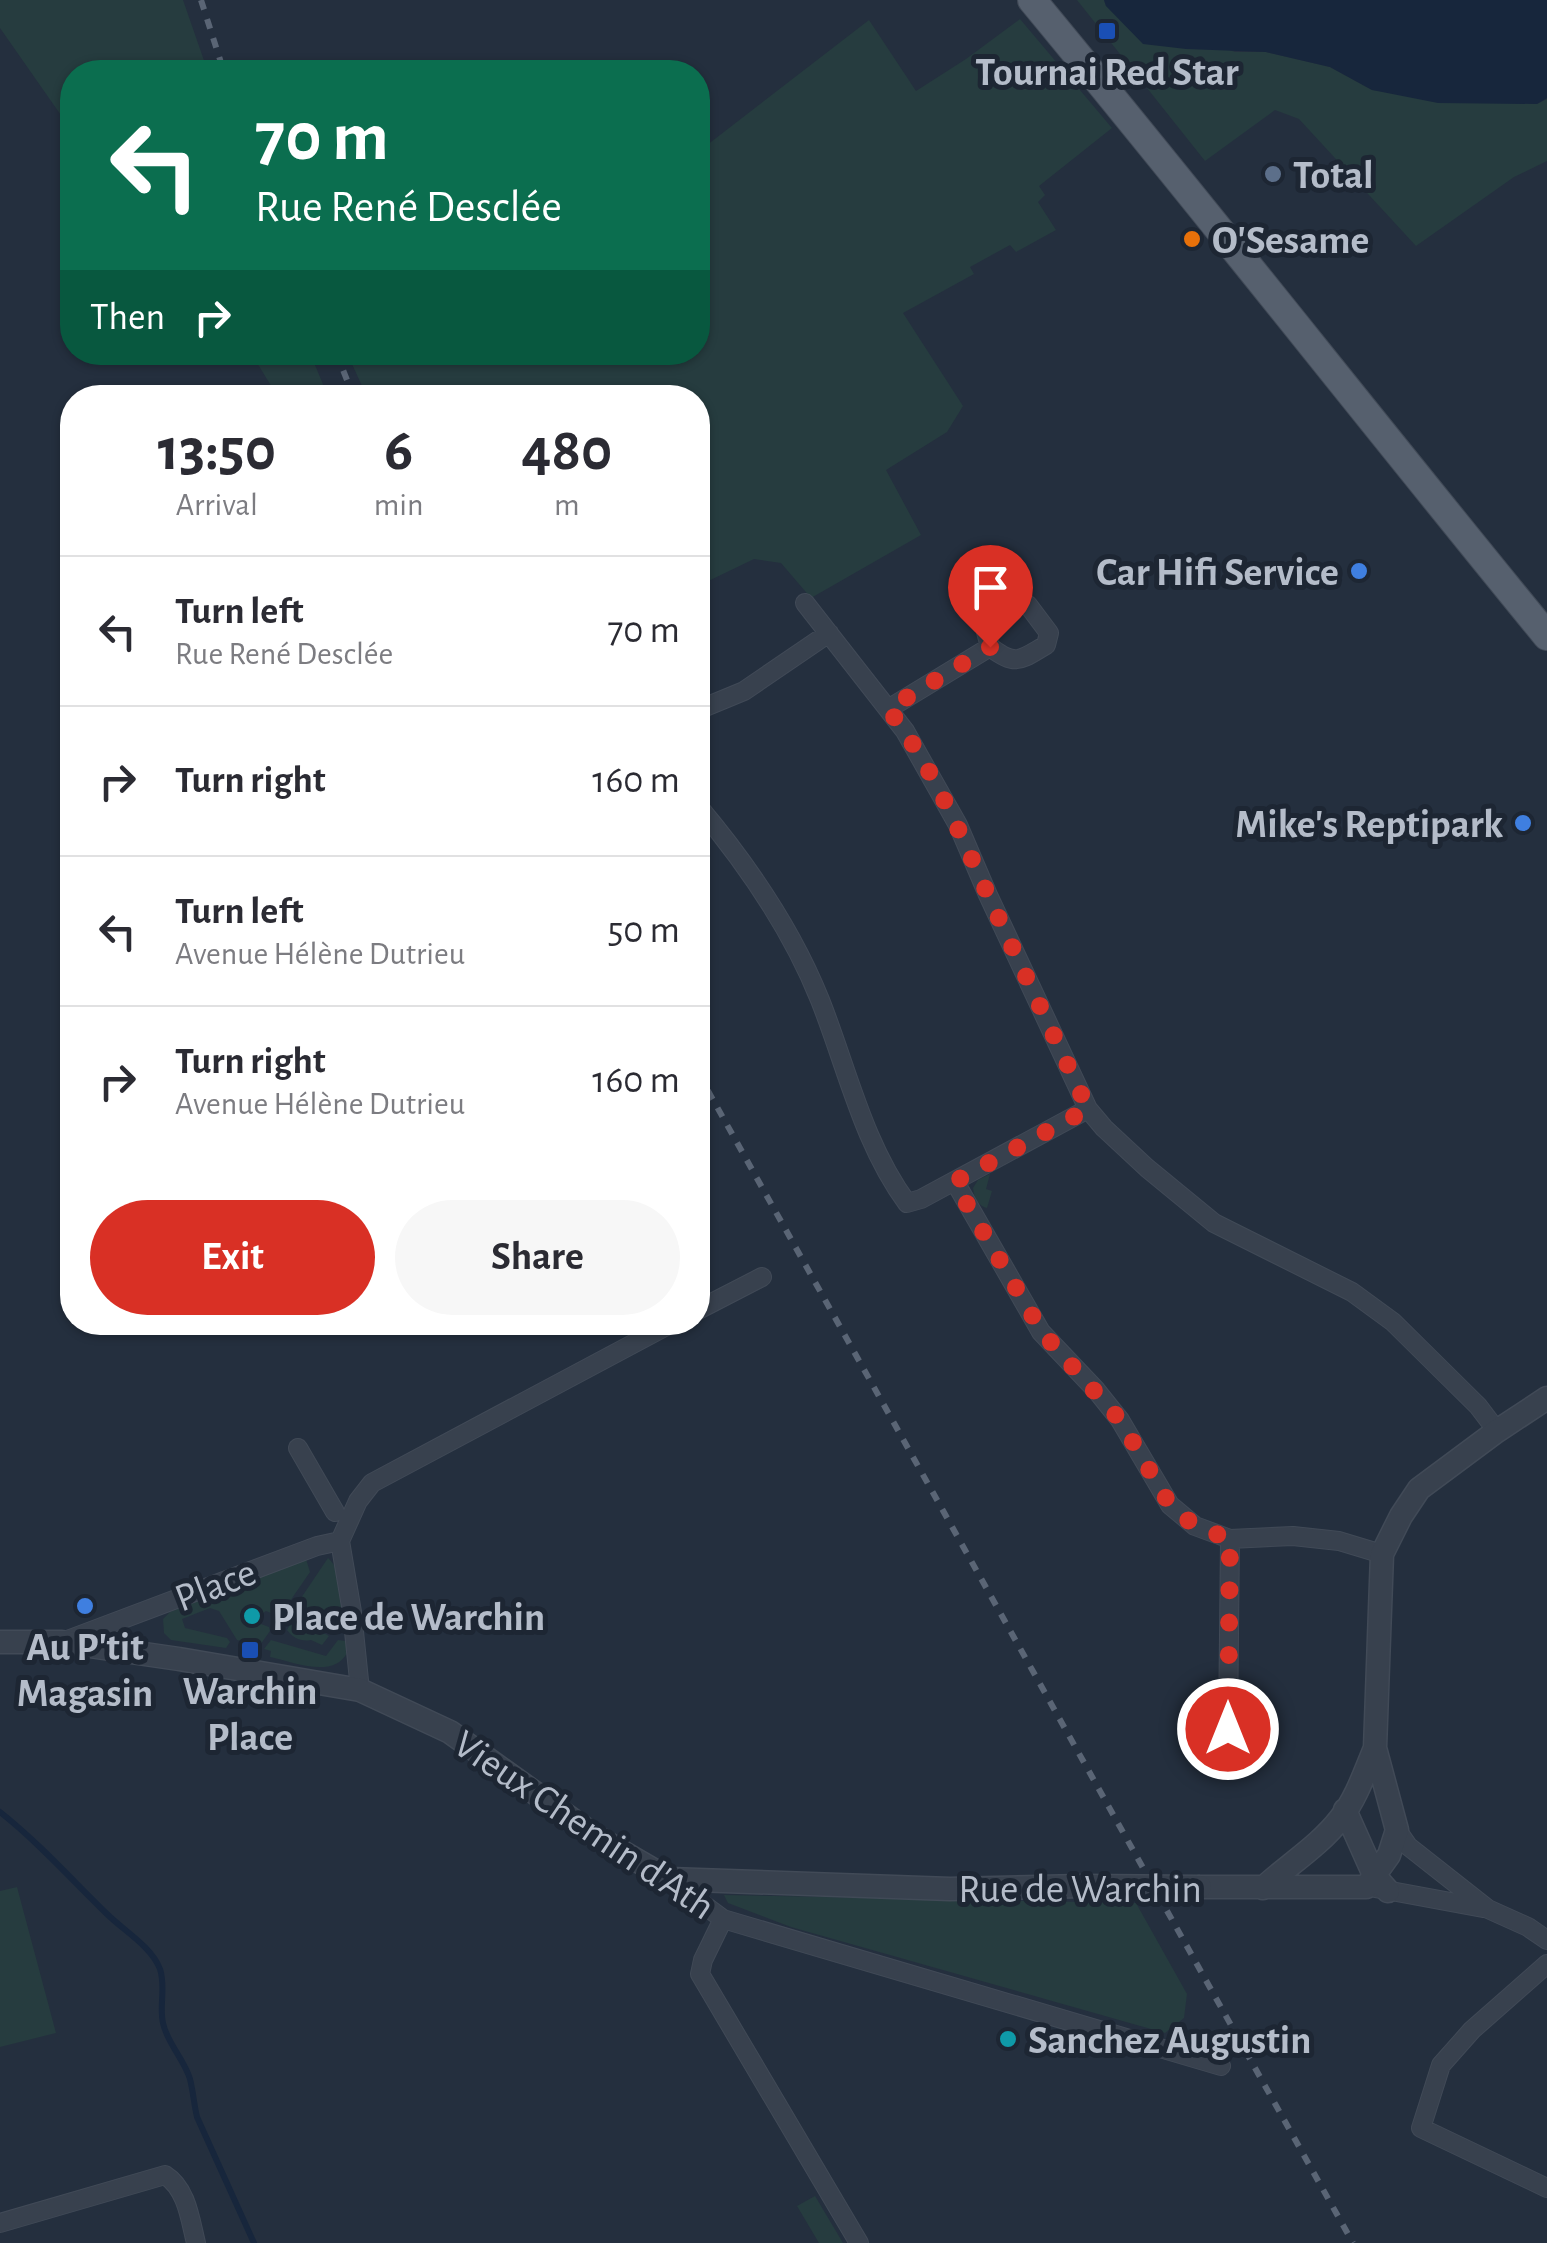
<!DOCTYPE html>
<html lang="en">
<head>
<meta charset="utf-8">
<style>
  :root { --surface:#fff; --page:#f7f7f7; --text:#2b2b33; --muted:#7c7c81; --line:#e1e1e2; --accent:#d93025 }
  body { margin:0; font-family:"Alegreya Sans",sans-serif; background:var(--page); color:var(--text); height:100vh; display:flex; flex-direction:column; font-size:38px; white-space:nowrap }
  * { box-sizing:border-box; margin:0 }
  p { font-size:32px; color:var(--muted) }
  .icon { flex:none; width:55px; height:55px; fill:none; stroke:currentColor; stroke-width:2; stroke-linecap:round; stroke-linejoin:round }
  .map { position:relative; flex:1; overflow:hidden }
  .panel { position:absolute; left:60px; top:385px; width:650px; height:950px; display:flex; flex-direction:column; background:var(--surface); border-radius:40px; box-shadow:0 2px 8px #0004 }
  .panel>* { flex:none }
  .top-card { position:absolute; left:60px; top:60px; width:650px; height:305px; border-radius:40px; box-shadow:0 2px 8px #0004; background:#0b6e4f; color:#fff; overflow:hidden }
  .pin { position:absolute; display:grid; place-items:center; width:85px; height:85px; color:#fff; margin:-102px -42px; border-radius:50% 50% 50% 0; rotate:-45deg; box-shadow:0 0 10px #0007 }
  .pin .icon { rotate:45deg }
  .me { position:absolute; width:110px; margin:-55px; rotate:0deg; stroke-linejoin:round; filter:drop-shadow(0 0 8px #0008) }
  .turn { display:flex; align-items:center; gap:35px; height:210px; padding:0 30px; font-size:45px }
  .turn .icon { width:130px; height:130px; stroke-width:2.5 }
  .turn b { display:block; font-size:70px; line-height:85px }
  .then { display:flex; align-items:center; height:95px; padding:0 30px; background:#0003; gap:20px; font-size:38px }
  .eta { display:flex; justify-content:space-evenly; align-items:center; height:170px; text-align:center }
  .eta b { font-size:60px; font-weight:700; line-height:70px }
  .cta { display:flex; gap:20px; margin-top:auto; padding:20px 30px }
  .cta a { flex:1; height:115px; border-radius:60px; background:var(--accent); color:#fff; font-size:40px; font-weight:700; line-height:115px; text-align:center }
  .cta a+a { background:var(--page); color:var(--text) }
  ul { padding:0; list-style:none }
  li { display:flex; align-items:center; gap:30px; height:150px; padding:0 30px; border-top:2px solid var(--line) }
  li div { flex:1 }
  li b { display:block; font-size:38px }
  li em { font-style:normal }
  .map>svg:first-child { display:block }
  .green { fill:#263c3f }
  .water { fill:#17263c }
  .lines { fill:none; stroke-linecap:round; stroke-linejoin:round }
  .stream { stroke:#17263c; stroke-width:6 }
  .minor-casing { stroke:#414a57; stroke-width:20 }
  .tertiary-casing { stroke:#414a57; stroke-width:25 }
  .primary-casing { stroke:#414a57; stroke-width:30 }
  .minor { stroke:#38414e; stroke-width:18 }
  .tertiary { stroke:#38414e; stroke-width:22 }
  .primary { stroke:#56606e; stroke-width:28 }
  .rail { stroke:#5a6575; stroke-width:6; stroke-dasharray:10 10; stroke-linecap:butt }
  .tertiary-bridge-casing { stroke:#414a57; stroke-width:25; stroke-linecap:butt }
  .tertiary-bridge { stroke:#38414e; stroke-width:22 }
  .route { stroke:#d93025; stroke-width:18; stroke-dasharray:0 32.4 }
  .transit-dot { fill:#1a4fb4; stroke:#1d2633; stroke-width:4 }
  .service-dot { fill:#5c6f8a; stroke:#1d2633; stroke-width:4 }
  .food-dot { fill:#e8710a; stroke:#1d2633; stroke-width:4 }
  .shop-dot { fill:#3f7fe0; stroke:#1d2633; stroke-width:4 }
  .culture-dot { fill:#0f9aa8; stroke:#1d2633; stroke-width:4 }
  .labels { text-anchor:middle; stroke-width:10; stroke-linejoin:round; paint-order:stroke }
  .poi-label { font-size:40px; font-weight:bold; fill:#b4bcc9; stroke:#1d2633; text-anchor:start }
  .street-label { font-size:40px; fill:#b4bcc9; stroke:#1d2633 }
</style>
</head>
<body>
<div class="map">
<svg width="1547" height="2243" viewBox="0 0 1547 2243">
  <rect width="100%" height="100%" fill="#242f3e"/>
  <path class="green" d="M 0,0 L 183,0 L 208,72 L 72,72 L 72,131 L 0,28 Z
    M 1077,0 L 1104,0 L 1106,6 L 1235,52 L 1266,52 L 1330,67 L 1372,90 L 1537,104 L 1547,99 L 1547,161 L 1514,177 L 1416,246 L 1299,119 L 1275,110 L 1205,161 Z
    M 1020,19 L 1112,128 L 1039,186 L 1045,195 L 1038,202 L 1056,230 L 1016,252 L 1010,245 L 970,267 L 974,274 L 903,313 L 963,406 L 947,432 L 886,470 L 921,535 L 811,598 L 781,563 L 754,559 L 698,586 L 698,398 L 367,397 L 347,353 L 698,352 L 698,152 L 869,20 L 916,91 L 966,59 Z
    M 251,353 L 310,353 L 325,389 L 321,397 L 278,397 Z
    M 990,1174 L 986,1189 L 992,1191 L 987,1208 C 978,1206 974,1197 973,1188 L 978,1180 Z
    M 328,1558 C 346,1574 343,1609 346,1632 L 336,1632 L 332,1624 L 302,1614 L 299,1601 Z
    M 306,1559 L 310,1572 L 275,1623 L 271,1613 L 266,1611 L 260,1615 L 261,1624 L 269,1627 L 270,1631 L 260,1645 L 237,1640 L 219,1611 L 210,1608 L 182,1619 L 185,1628 L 227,1638 L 230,1642 L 226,1648 L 171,1640 L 164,1633 L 163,1619 L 170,1612 Z
    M 302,1621 C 309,1623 311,1628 317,1631 C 321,1633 325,1633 329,1636 L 322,1645 L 311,1640 C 301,1642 293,1638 287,1630 L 291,1623 L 299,1623 Z
    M 271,1640 L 326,1656 L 338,1640 L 346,1641 L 347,1653 C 333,1679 294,1662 270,1657 L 271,1651 L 264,1649 Z
    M 17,1887 L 56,2033 L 0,2047 L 0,1891 Z
    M 724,1895 L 1136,1903 L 1187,1994 L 1184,2018 L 1165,2033 L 791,1927 L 728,1903 Z
    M 815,2196 L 843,2243 L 819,2243 L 797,2206 Z"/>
  <path class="water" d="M 1104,0 L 1547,0 L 1547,98 L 1537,104 L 1438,103 L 1372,90 L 1330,67 L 1266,52 L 1186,49 L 1143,44 L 1106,6 Z"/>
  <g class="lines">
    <path class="stream" d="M 0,1812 C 38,1842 72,1880 107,1914 C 124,1931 151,1946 160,1969 C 166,1987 159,2006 163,2023 C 167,2043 184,2059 190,2079 C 193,2091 194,2104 197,2117 L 254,2243"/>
    <defs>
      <path id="minor" d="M 805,603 L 905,731 L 958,825 L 988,895 L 1088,1109 L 1104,1128 L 1147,1168 L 1214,1223 L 1352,1292 L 1393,1322 L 1478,1406 L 1497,1431
        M 888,709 L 990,647 C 1016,667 1020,660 1046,645 L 1049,633 L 1028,605 L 1014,605 L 989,620 L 986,632 L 990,647
        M 698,710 L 744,691 L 829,633
        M 698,806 C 746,863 792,930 820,1000 C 847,1068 863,1143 907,1203 L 921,1199 L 1088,1109
        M 955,1182 L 1041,1332 L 1096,1390 L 1120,1420 L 1170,1505 L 1195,1526 L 1230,1539 L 1293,1536 L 1339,1541 L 1382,1554
        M 698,1310 L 762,1277
        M 298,1448 L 335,1512
        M 340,1541 L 358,1501 L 372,1483 L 674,1322
        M 62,1642 L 317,1546 L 340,1541 L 352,1612 L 360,1690
        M 1228,1729 L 1230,1539
        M 1201,1730 L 1249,1730
        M 1397,1830 L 1408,1846 L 1488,1909 L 1528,1927 L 1547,1940
        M 669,1879 L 723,1919 L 1221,2066
        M 1375,1888 L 1483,1908
        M 723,1919 L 703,1960 L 700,1974 L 859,2243
        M 1547,1964 L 1472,2030 L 1441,2065 L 1421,2128 L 1547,2188
        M 0,2223 L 165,2175 C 187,2189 190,2219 196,2243"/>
      <path id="tertiary" d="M 0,1642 L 62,1642 L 179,1659 L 360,1690 L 450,1732 L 595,1836 L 669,1879 L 950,1889 L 1082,1886
        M 1345,1810 L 1374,1875 L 1388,1891
        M 1200,1887 L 1366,1887 L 1389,1855 L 1397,1830 L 1375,1748 L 1382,1554 L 1401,1516 L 1419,1489 L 1497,1431 L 1547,1398
        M 1263,1888 C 1288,1865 1319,1846 1340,1819 C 1356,1799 1365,1772 1375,1748"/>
      <path id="primary" d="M 1032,0 C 1206,210 1374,425 1547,636"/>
    </defs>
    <use href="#minor" class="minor-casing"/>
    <use href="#tertiary" class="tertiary-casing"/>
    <use href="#primary" class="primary-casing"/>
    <use href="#minor" class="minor"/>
    <use href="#tertiary" class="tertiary"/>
    <use href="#primary" class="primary"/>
    <path class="rail" d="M 201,0 L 224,72
      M 336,352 L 354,398
      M 698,1073 L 1353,2243"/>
    <defs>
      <path id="tertiary-bridge" d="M 1082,1886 L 1200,1887"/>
    </defs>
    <use href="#tertiary-bridge" class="tertiary-bridge-casing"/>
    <use href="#tertiary-bridge" class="tertiary-bridge"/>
  </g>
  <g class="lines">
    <path class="route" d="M 990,647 L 888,709 C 933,766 960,834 990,899 C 1022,969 1056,1039 1088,1109 L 954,1182 L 1042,1332 L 1120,1420 L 1170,1505 L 1195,1526 L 1230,1539 L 1228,1729"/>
  </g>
  <g class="transit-dot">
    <rect x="1097" y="21" width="20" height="20" rx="5"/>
    <rect x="240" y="1640" width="20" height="20" rx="5"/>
  </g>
  <circle class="service-dot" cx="1273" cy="174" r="10"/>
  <circle class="food-dot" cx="1192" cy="239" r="10"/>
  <g class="shop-dot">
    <circle cx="1359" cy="571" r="10"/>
    <circle cx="1523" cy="823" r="10"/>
    <circle cx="85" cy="1606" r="10"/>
  </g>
  <g class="culture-dot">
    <circle cx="252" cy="1616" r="10"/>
    <circle cx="1008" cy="2039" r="10"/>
  </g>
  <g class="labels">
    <g class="poi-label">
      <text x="1107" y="85" text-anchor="middle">Tournai Red Star</text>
      <text x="1293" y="188">Total</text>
      <text x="1212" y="253">O'Sesame</text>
      <text x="1339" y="585" text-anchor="end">Car Hifi Service</text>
      <text x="1503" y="837" text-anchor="end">Mike's Reptipark</text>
      <text x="272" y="1630">Place de Warchin</text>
      <text x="85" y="1660" text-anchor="middle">Au P'tit<tspan x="85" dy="46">Magasin</tspan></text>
      <text x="250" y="1704" text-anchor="middle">Warchin<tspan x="250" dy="46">Place</tspan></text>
      <text x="1028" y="2053">Sanchez Augustin</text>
    </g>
    <g class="street-label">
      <text transform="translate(215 1584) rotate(-21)" y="14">Place</text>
      <text transform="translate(585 1824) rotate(34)" y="14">Vieux Chemin d'Ath</text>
      <text x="1080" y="1902">Rue de Warchin</text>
    </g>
  </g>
</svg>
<div class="pin" style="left:990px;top:647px;background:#d93025"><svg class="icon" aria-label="arrive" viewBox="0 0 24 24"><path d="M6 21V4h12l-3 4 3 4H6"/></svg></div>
<svg class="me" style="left:1228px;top:1729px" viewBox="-20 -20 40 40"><circle r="17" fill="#d93025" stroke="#fff" stroke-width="3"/><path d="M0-11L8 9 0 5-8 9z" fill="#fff"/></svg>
<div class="top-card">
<div class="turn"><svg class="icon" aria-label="left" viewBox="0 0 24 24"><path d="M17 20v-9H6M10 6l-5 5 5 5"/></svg><div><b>70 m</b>Rue René Desclée</div></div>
<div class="then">Then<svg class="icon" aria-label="right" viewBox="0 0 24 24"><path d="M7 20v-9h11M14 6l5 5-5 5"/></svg></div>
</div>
<section class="panel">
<div class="eta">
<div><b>13:50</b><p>Arrival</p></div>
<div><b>6</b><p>min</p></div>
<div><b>480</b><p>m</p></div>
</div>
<ul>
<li><svg class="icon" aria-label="left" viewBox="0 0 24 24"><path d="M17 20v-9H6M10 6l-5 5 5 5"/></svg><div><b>Turn left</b><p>Rue René Desclée</p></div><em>70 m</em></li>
<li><svg class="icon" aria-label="right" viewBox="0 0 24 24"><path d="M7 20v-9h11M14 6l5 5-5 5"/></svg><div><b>Turn right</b></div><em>160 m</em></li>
<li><svg class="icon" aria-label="left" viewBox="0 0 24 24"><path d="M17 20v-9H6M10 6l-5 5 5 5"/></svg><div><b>Turn left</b><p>Avenue Hélène Dutrieu</p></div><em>50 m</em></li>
<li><svg class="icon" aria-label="right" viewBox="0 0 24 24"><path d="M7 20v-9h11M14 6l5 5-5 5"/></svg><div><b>Turn right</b><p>Avenue Hélène Dutrieu</p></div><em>160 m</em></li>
</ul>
<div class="cta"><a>Exit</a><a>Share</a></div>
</section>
</div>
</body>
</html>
